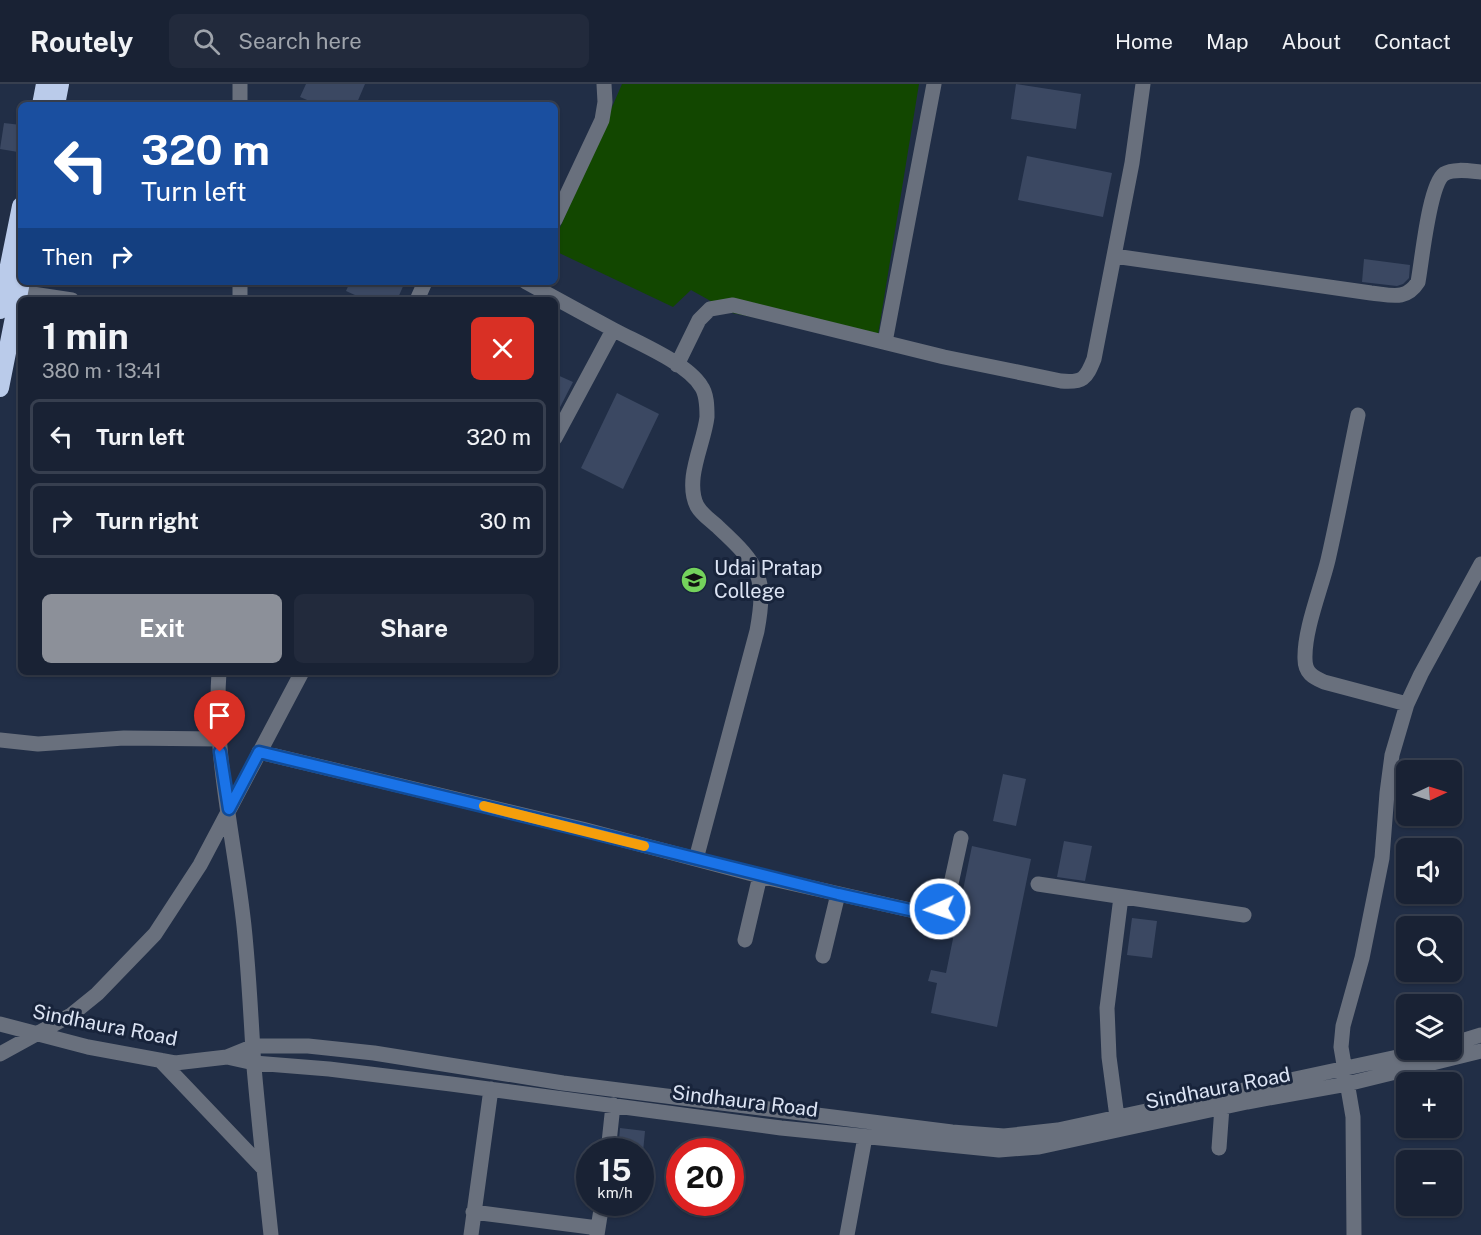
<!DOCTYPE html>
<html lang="en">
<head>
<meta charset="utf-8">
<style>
  :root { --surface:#192234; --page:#222a3c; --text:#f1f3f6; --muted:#9fa4ac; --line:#373f4f; --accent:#8c9099 }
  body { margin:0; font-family:"Public Sans",sans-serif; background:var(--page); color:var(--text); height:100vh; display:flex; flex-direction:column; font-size:22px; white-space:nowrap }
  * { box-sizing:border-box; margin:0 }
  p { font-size:20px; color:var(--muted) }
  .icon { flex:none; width:33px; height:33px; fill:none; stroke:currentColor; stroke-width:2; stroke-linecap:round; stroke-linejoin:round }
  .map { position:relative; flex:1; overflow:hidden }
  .details { position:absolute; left:18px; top:213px; width:540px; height:378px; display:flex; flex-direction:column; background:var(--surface); border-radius:9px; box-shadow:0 2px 4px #0004,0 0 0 2px var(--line) }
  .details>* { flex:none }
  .banner { position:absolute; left:18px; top:18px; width:540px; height:183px; border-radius:9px; box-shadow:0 2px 4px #0004,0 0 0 2px var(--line); background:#1a4fa0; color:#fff; overflow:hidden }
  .needle { width:39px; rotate:86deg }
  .buttons { position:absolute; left:1396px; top:676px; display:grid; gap:12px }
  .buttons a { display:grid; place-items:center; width:66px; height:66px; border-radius:9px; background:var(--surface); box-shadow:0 2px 4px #0004,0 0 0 2px var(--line); font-size:30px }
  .speed { position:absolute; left:576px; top:1054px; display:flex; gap:12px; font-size:30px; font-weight:700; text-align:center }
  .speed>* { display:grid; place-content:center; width:78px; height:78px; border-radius:50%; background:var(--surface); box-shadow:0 2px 4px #0004,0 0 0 2px var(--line); line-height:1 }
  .speed small { font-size:15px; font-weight:400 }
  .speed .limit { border:9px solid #d22; background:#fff; color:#111 }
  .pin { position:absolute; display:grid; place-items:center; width:51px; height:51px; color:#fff; margin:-62px -26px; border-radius:50% 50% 50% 0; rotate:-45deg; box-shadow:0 0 6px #0007 }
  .pin .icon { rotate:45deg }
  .me { position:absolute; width:66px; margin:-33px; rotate:267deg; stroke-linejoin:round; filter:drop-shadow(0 0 4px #0008) }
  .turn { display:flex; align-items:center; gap:21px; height:126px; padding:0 24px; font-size:27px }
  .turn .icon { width:78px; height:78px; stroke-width:2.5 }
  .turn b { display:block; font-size:42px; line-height:51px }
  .then { display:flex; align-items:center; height:57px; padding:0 24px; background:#0003; gap:12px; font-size:22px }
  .round { display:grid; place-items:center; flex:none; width:63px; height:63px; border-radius:9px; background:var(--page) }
  .head { display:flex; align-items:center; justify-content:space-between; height:102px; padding:0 24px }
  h1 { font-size:36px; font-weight:700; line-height:45px }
  .action { display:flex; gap:12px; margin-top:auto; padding:12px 24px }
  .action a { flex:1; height:69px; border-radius:9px; background:var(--accent); color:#fff; font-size:24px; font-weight:700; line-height:69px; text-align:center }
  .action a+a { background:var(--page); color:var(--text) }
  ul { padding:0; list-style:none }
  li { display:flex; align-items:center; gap:18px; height:75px; margin:0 12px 9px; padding:0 12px; border:3px solid var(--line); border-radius:9px }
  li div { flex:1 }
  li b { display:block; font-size:22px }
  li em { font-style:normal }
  header { display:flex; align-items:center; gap:36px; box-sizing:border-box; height:84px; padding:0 30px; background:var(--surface); border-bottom:2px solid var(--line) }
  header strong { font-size:28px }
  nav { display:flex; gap:33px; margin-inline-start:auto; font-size:21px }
  .search { width:420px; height:54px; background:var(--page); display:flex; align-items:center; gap:15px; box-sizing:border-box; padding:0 21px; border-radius:9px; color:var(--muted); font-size:22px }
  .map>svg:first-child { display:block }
  .green { fill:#124700 }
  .building { fill:#3b4862 }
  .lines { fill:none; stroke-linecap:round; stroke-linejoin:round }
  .minor { stroke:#69707d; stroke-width:15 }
  .highway { stroke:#bacbea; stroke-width:18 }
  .route-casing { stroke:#114b97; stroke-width:15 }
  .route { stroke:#1a73e8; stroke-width:10 }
  .slow { stroke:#f59e0b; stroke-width:10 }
  .labels { text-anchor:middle; stroke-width:6; stroke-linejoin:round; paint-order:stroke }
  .poi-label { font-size:20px; fill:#dce4f4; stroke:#18243b; text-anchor:start }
  .street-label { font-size:20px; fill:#dce4f4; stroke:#18243b }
</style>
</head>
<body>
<header>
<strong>Routely</strong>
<div class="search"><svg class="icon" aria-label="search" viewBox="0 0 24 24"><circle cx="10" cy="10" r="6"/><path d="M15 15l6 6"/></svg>Search here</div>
<nav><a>Home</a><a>Map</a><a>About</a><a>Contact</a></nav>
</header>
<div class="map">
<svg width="1481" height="1151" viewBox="0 0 1481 1151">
  <rect width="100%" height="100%" fill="#212e46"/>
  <path class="green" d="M 622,0 L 919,0 L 877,257 L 732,229 L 691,206 L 673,223 L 555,167 L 555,155 Z"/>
  <path class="building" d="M 306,0 L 365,0 L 356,21 L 319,21 L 300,13 Z
    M 1016,0 L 1081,10 L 1076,45 L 1011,35 Z
    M 4,39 L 21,41 L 18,68 L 0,65 Z
    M 1027,72 L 1112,89 L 1103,133 L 1018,116 Z
    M 1364,175 L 1410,181 L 1409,194 L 1403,200 L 1397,202 L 1362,198 Z
    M 350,198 L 405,198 L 397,216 L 366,216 L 346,207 Z
    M 555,290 L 573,298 L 555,333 Z
    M 617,309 L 659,330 L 623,405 L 581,384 Z
    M 1003,690 L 1026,695 L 1016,742 L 993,737 Z
    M 1064,757 L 1092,762 L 1085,797 L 1057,793 Z
    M 972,762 L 1031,775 L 997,943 L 931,929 L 937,899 L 928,897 L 931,886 L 946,889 Z
    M 1132,834 L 1157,837 L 1152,874 L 1127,871 Z
    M 620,1044 L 645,1047 L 643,1068 L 618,1068 Z"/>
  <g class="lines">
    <path class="minor" d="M 240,21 L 240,0
      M 555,136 L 602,36 L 605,18 L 604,0
      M 1114,172 L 1371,209 C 1391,211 1406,217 1418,198 C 1422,177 1429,101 1444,90 C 1454,84 1470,87 1481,88
      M 240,198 L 240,216
      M 526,198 C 555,214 584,230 614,246 C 638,259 687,279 701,302 C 707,310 707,323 707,333 C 704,360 684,395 697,422 C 702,431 712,437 719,444 C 759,481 767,493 757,547 L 696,775
      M 19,208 L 72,216
      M 417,216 L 425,198
      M 885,258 L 934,0
      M 677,281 L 699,236 L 710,225 L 733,221 L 944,273 L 1061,297 C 1083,299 1086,295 1094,275 L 1132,79 L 1143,0
      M 1358,331 C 1348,379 1339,428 1328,476 C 1321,505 1304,546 1305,575 C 1305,589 1313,593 1324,598 L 1407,620
      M 555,354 L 613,246
      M 219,588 C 213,673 235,757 244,842 C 249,889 251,936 254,983 C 259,1039 265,1095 271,1151
      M 0,656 L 38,660 L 124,654 L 219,655
      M 259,668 L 582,745 L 760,792 L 919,828 L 933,828 L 945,818 L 949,809 L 961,754
      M 1038,800 L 1244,831
      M 745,856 L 760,792
      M 823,872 L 838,810
      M 0,940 L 88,963 L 175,979 L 227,973 L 254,979 L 329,985 L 451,1000 L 781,1044 L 999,1066 L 1039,1063 L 1247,1018 L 1347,1000 L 1481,967
      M 1452,960 L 1481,951
      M 0,970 L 71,931 L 97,910 L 155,850 L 200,781 L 302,588
      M 227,973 L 254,962 L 308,962 L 374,969 L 563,999 L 952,1048 L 1004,1052 L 1058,1046 L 1430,966
      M 160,976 L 264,1085
      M 1117,1033 L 1109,973 L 1107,924 L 1121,813
      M 1219,1064 L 1222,1023
      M 608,1068 L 613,1021
      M 473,1128 L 598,1144
      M 471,1151 L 491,1005
      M 597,1151 L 602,1119
      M 847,1151 L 865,1053
      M 1354,1151 L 1353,1033 L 1341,963 L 1343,942 L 1362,874 L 1382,774 L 1387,709 L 1392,671 L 1407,620 L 1421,590 L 1481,480"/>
    <path class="highway" d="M 41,21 L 45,0
      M 56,21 L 60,0
      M 0,226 L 21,122
      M 0,304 L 21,198"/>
  </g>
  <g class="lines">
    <defs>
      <path id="route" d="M 220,668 L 229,725 L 259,668 L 582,746 L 838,810 L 919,828 L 933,828 L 940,825"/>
    </defs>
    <use href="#route" class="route-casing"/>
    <use href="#route" class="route"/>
    <path class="slow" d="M 484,722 L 644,762"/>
  </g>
  <defs>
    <symbol id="university-disc" viewBox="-11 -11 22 22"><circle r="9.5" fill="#74d25c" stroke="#18243b"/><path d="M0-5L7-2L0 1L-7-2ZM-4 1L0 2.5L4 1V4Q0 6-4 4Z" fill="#111"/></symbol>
  </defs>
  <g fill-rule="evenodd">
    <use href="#university-disc" x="679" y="481" width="30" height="30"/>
  </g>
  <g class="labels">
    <g class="poi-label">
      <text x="714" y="491">Udai Pratap<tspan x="714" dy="23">College</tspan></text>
    </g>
    <g class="street-label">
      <text transform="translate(105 941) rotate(11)" y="7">Sindhaura Road</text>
      <text transform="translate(1218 1004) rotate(-11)" y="7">Sindhaura Road</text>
      <text transform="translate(745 1017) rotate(7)" y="7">Sindhaura Road</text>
    </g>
  </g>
</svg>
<div class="buttons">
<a><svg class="needle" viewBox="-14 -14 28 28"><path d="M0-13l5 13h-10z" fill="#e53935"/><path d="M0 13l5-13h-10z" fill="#9fa4ac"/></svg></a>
<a><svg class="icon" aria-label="sound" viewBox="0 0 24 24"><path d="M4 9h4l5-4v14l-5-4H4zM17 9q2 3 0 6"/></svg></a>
<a><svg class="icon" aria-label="search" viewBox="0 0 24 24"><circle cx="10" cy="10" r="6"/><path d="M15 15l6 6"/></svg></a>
<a><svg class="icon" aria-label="layers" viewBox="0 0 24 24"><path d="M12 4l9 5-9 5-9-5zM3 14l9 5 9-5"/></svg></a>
<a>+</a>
<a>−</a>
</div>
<div class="speed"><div>15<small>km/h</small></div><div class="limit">20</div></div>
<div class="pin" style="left:220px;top:668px;background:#d93025"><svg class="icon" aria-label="arrive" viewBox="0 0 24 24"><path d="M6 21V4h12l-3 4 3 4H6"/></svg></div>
<svg class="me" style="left:940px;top:825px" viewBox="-20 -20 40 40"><circle r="17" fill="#1a73e8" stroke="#fff" stroke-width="3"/><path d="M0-11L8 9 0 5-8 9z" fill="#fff"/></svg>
<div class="banner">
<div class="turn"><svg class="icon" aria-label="left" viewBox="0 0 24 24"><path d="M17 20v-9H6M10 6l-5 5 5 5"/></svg><div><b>320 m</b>Turn left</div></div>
<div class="then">Then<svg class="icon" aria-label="right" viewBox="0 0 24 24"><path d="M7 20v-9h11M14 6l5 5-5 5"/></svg></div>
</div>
<section class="details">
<div class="head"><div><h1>1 min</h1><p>380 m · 13:41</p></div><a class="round" style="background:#d93025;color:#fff"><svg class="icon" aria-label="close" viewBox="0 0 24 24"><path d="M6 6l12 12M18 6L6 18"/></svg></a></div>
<ul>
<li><svg class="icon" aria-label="left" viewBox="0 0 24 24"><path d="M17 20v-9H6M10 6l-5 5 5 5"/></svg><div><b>Turn left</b></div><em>320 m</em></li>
<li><svg class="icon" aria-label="right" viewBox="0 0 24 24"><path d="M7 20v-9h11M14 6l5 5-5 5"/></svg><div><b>Turn right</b></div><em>30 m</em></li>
</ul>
<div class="action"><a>Exit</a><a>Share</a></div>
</section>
</div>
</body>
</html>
